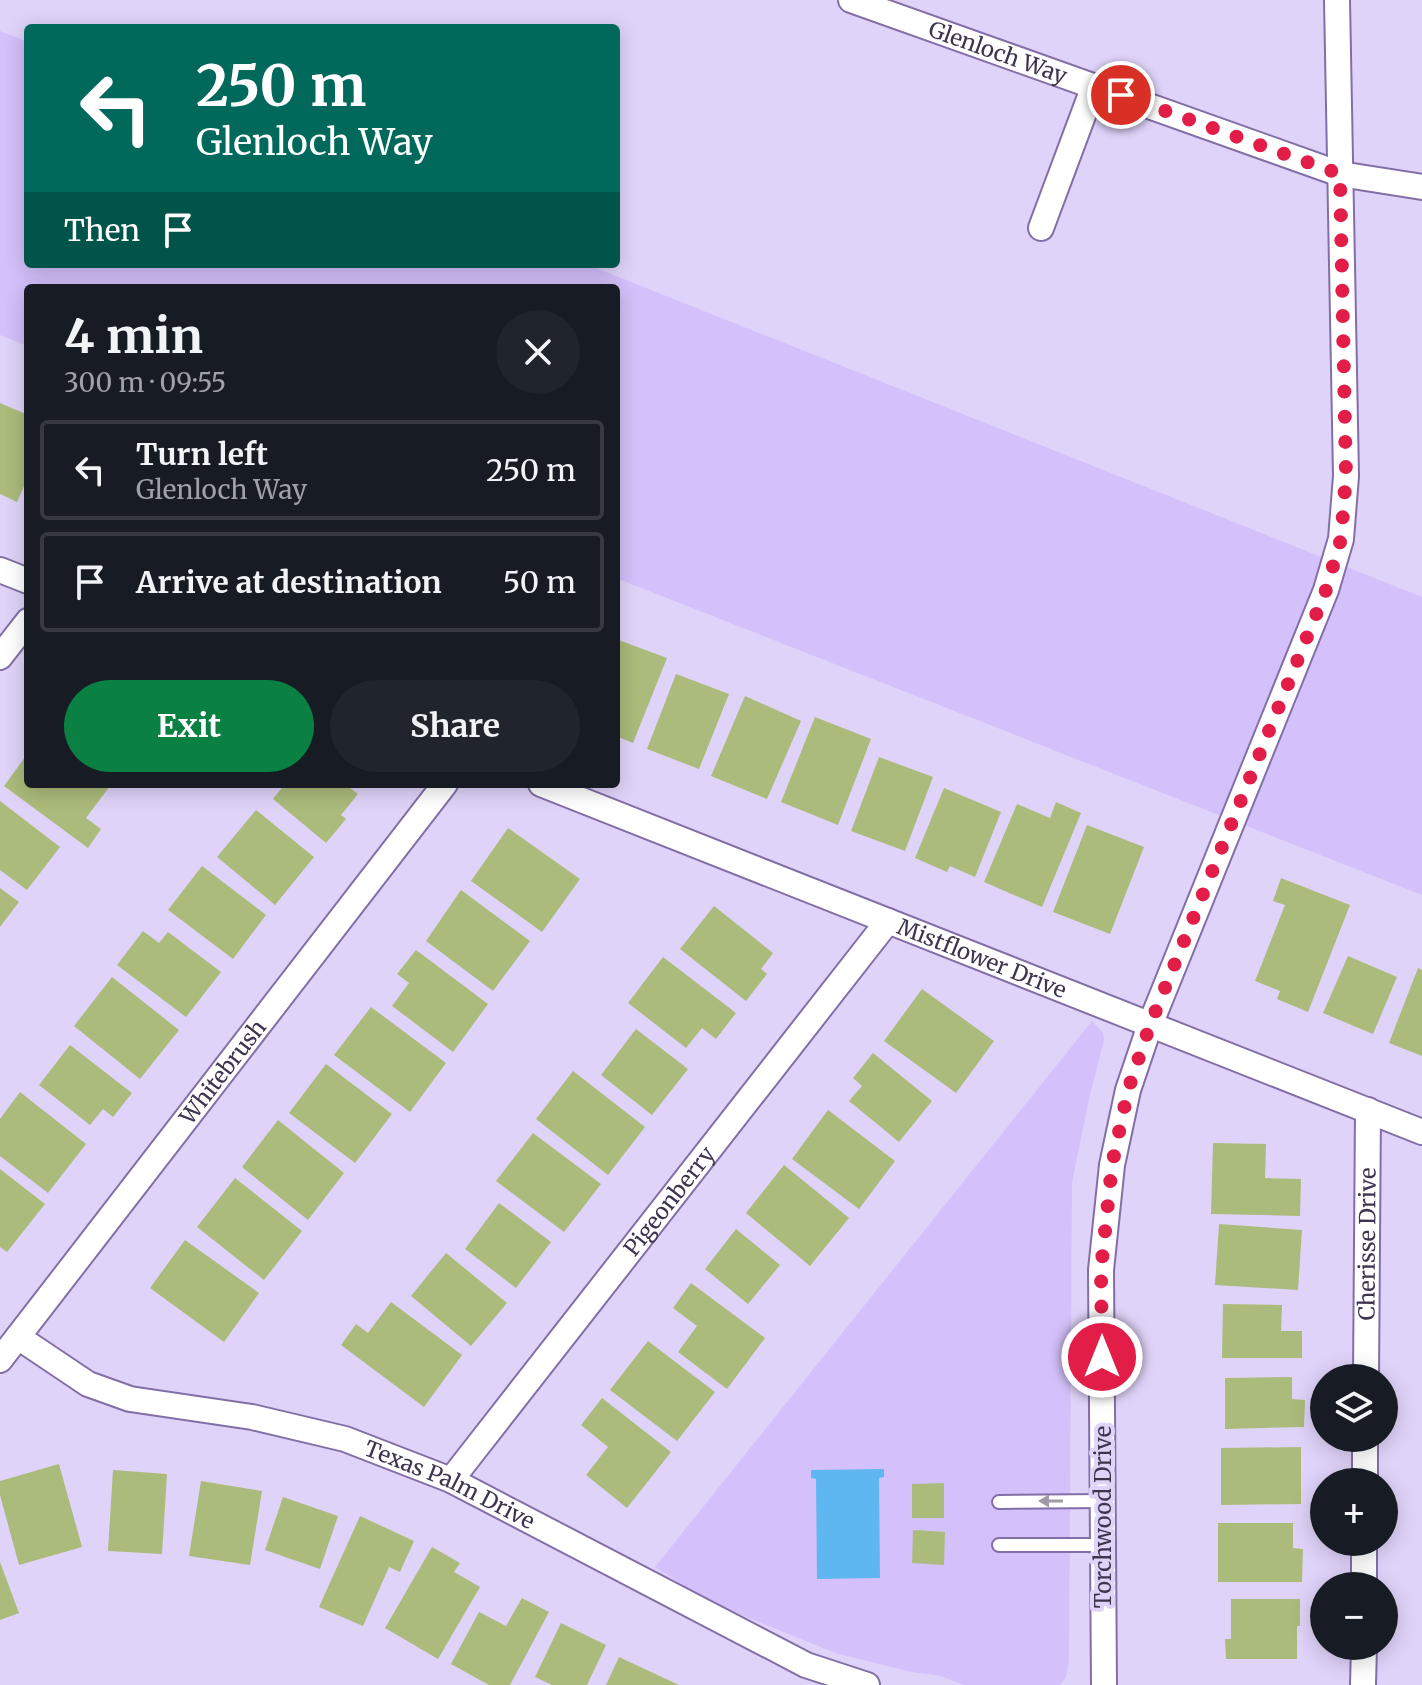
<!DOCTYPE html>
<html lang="en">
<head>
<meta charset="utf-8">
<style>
  :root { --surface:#171b24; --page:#20242c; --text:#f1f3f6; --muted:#9ea1a6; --line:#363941; --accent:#0b8043 }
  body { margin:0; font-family:Merriweather,serif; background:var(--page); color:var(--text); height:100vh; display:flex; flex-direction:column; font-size:30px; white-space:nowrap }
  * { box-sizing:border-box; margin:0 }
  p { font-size:26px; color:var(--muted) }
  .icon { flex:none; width:44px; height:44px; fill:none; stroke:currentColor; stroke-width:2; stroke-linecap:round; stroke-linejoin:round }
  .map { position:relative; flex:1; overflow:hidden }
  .details { position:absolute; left:24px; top:284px; width:596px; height:504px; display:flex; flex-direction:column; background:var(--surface); border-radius:8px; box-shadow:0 4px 20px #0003 }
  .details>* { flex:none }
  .guide { position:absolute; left:24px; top:24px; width:596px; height:244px; border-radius:8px; box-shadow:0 4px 20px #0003; background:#00695c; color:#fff; overflow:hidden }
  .tools { position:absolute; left:1310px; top:1364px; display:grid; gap:16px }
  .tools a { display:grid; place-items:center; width:88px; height:88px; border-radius:50%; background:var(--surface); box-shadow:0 4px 20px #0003; font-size:40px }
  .pin { position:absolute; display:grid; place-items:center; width:68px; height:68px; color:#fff; margin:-34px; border:4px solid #fff; border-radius:50%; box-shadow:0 2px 8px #0007 }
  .me { position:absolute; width:88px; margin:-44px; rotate:0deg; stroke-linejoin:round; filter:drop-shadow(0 0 6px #0008) }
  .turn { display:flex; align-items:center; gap:28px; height:168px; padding:0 40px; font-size:36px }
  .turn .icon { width:104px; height:104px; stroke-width:2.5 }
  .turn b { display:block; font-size:56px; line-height:68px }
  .then { display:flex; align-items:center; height:76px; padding:0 40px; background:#0003; gap:16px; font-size:30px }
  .round { display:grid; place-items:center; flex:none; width:84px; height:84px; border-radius:42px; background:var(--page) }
  .head { display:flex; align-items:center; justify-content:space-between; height:136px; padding:0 40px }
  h1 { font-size:48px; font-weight:700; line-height:60px }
  .action { display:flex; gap:16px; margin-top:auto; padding:16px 40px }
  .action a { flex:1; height:92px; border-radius:48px; background:var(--accent); color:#fff; font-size:32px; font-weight:700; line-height:92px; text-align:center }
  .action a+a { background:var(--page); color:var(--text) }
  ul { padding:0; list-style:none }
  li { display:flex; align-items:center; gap:24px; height:100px; margin:0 16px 12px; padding:0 24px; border:4px solid var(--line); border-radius:8px }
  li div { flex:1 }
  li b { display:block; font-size:30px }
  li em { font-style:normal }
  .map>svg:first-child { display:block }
  .green { fill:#d4c0fa }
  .water { fill:#5fb7f2 }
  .building { fill:#abbb7b }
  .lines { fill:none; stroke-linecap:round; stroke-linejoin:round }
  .lane-casing { stroke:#836fa7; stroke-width:16 }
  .street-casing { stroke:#836fa7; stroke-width:28 }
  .lane { stroke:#fff; stroke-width:12 }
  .street { stroke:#fff; stroke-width:24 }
  .oneway { fill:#9e9aa6 }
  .route { stroke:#e11d48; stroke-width:14; stroke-dasharray:0 25.2 }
  .labels { text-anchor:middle; stroke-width:8; stroke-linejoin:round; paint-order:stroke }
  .street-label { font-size:22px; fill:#3d344d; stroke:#e0d3f9 }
</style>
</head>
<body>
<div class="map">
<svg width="1422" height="1685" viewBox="0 0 1422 1685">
  <rect width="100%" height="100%" fill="#e0d3f9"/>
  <path class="green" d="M 0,31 L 28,42 L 28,264 L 586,264 L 1422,597 L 1422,895 L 616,578 L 616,288 L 28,288 L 28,346 L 0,335 Z
    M 1092,1021 L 1103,1033 L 1104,1040 L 1089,1099 L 1072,1182 L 1069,1661 L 1066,1677 L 1060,1685 L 964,1685 L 941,1676 L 912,1672 L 838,1654 L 710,1602 L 655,1567 Z"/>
  <path class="water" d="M 884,1469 L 884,1477 L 879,1478 L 880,1578 L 817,1579 L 816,1479 L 811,1478 L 811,1470 Z"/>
  <path class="building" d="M 0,403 L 28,415 L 28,477 L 17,502 L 0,494 Z
    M 616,639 L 667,658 L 633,743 L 616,736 Z
    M 676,674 L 729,694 L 699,769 L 647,749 Z
    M 745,696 L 801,721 L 767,799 L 711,776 Z
    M 815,717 L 871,739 L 838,825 L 781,802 Z
    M 28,753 L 28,784 L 107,784 L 110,786 L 86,818 L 101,829 L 88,848 L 4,786 Z
    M 879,757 L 933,777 L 905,851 L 851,831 Z
    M 285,784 L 345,784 L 358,794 L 341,815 L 346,819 L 326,843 L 273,799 Z
    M 944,788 L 1001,812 L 975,877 L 950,866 L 947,872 L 915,858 Z
    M 0,801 L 60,847 L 27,890 L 0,870 Z
    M 1056,802 L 1081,813 L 1042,907 L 984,882 L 1017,804 L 1050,818 Z
    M 256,810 L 314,857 L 275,905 L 217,857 Z
    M 1087,825 L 1144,847 L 1110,934 L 1053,912 Z
    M 508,828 L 580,879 L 542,932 L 471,881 Z
    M 202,866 L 266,915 L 233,959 L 168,910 Z
    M 1281,878 L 1350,905 L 1308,1012 L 1277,999 L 1280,991 L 1255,981 L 1285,905 L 1273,901 Z
    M 0,888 L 19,902 L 0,927 Z
    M 461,890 L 530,941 L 493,991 L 426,941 Z
    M 714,906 L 773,953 L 761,969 L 767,974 L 746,1001 L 680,949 Z
    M 143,931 L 159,943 L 168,932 L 221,972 L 186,1017 L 117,965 Z
    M 416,950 L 488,1004 L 453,1052 L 392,1006 L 409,983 L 397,974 Z
    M 1348,956 L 1397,977 L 1373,1034 L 1323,1013 Z
    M 663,957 L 736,1013 L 716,1039 L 702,1028 L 686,1048 L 628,1003 Z
    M 1418,968 L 1422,970 L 1422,1056 L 1389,1043 Z
    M 112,977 L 179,1030 L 140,1079 L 74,1026 Z
    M 922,989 L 994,1041 L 956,1093 L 884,1041 Z
    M 371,1007 L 446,1063 L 410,1112 L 334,1055 Z
    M 636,1029 L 688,1069 L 652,1115 L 601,1075 Z
    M 70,1045 L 132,1093 L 113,1117 L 103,1109 L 90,1125 L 39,1085 Z
    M 873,1053 L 932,1101 L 899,1142 L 849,1101 L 862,1086 L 853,1078 Z
    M 326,1064 L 392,1114 L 355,1163 L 289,1113 Z
    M 573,1071 L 645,1127 L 608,1175 L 536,1119 Z
    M 20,1092 L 86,1144 L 48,1193 L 0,1156 L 0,1119 Z
    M 828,1110 L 895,1161 L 859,1209 L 792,1159 Z
    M 278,1120 L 344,1173 L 308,1220 L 242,1167 Z
    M 533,1133 L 601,1184 L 564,1232 L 496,1181 Z
    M 1213,1143 L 1266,1144 L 1265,1178 L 1301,1179 L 1300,1216 L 1211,1214 Z
    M 784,1165 L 849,1218 L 810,1266 L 746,1213 Z
    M 0,1169 L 45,1204 L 7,1252 L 0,1247 Z
    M 235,1178 L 302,1231 L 264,1280 L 197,1227 Z
    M 499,1203 L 551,1242 L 516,1288 L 465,1249 Z
    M 1219,1224 L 1302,1230 L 1298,1290 L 1215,1285 Z
    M 736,1229 L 780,1265 L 748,1304 L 705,1269 Z
    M 185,1240 L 259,1293 L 224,1342 L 150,1288 Z
    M 446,1253 L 507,1303 L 471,1346 L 411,1296 Z
    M 691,1283 L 765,1338 L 727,1389 L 678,1352 L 697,1326 L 673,1308 Z
    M 391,1302 L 462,1355 L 424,1407 L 341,1345 L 356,1324 L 368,1333 Z
    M 1223,1304 L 1282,1305 L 1281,1331 L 1302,1331 L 1302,1358 L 1222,1358 Z
    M 648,1341 L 715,1392 L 677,1441 L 610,1390 Z
    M 1292,1377 L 1292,1399 L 1305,1400 L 1304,1427 L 1225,1429 L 1225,1378 Z
    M 602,1398 L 671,1452 L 627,1508 L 586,1475 L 608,1447 L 581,1425 Z
    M 1301,1447 L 1301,1504 L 1221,1505 L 1221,1448 Z
    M 59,1464 L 82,1547 L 19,1565 L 0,1495 L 0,1481 Z
    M 113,1470 L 167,1474 L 162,1554 L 108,1551 Z
    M 201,1481 L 262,1491 L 250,1565 L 189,1556 Z
    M 944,1483 L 944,1518 L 912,1518 L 912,1484 Z
    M 283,1497 L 338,1516 L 320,1569 L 265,1550 Z
    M 360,1516 L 414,1541 L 400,1572 L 389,1567 L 363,1626 L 319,1607 Z
    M 1218,1523 L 1293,1523 L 1293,1548 L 1303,1549 L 1302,1582 L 1218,1582 Z
    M 913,1530 L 945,1532 L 944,1565 L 912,1563 Z
    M 432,1547 L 460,1563 L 454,1572 L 480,1587 L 438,1659 L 385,1628 Z
    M 0,1562 L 19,1613 L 0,1620 Z
    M 522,1598 L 549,1612 L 510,1685 L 489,1685 L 451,1664 L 479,1612 L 506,1626 Z
    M 1231,1599 L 1300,1599 L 1300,1626 L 1297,1626 L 1297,1659 L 1226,1659 L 1225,1639 L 1231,1639 Z
    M 561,1623 L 606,1645 L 587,1685 L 552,1685 L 535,1677 Z
    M 619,1657 L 679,1685 L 606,1685 Z"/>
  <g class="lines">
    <defs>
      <path id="lane" d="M 999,1502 L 1103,1501
        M 999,1545 L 1103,1545"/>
      <g id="street">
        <path id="s1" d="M 851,0 L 1340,174 L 1422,187"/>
        <path d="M 1041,228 L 1094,86"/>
        <path d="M 0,570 L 28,581"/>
        <path d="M 0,657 L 28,621"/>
        <path id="s2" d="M 541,784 L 1422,1132"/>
        <path id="s3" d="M 18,1337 L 88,1384 L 130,1399 L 252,1417 L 345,1439 L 451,1480 L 806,1665 L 867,1685"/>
        <path id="s4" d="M 0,1360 L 445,784"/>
        <path id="s5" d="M 1366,1378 L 1368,1110"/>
        <path id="s6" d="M 451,1480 L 888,921"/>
        <path d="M 1365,1482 L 1365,1438"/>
        <path d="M 1364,1586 L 1364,1542"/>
        <path d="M 1104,1685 L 1101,1270 L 1112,1165 L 1128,1090 L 1150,1025 L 1326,590 L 1341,539 L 1346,476 L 1337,0"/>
        <path d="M 1363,1685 L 1364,1646"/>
      </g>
    </defs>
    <use href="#lane" class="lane-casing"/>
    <use href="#street" class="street-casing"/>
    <use href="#lane" class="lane"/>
    <use href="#street" class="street"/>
  </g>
  <defs><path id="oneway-solid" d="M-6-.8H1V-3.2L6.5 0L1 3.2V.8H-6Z" transform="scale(2)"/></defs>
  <use class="oneway" href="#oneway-solid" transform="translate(1051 1501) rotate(180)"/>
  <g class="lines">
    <path class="route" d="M 1102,1357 L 1101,1270 L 1112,1165 L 1128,1090 L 1150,1025 L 1326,590 L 1341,539 L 1346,476 L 1340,174 L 1121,95"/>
  </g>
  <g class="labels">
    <g class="street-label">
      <text dy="8" stroke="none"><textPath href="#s1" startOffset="156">Glenloch Way</textPath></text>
      <text dy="8" stroke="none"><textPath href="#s2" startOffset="474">Mistflower Drive</textPath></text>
      <text dy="8" stroke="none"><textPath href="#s4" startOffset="364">Whitebrush</textPath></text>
      <text dy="8" stroke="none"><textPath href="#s6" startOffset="354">Pigeonberry</textPath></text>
      <text dy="8" stroke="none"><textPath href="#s5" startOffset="134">Cherisse Drive</textPath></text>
      <text dy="8" stroke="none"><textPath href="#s3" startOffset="462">Texas Palm Drive</textPath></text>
      <text transform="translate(1103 1517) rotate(-90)" y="8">Torchwood Drive</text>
    </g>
  </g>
</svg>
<div class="tools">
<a><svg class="icon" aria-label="layers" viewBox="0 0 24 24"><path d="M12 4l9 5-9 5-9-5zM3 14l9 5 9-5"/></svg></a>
<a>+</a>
<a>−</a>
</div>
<div class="pin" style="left:1121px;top:95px;background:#d93025"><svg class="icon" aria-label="arrive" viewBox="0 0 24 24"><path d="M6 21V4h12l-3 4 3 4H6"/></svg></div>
<svg class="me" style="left:1102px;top:1357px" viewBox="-20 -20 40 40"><circle r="17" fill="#e11d48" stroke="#fff" stroke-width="3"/><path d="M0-11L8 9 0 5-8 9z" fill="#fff"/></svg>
<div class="guide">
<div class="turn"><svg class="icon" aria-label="left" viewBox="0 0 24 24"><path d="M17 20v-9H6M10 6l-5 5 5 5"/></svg><div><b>250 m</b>Glenloch Way</div></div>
<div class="then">Then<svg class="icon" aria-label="arrive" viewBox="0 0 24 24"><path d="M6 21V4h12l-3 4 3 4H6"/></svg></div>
</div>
<section class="details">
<div class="head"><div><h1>4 min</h1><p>300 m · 09:55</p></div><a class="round"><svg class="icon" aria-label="close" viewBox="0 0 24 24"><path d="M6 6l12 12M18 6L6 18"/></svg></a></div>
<ul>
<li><svg class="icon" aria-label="left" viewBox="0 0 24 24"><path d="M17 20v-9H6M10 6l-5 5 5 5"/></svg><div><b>Turn left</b><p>Glenloch Way</p></div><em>250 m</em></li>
<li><svg class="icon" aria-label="arrive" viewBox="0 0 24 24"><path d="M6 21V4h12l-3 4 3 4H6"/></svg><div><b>Arrive at destination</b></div><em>50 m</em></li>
</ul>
<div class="action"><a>Exit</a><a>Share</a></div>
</section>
</div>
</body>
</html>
